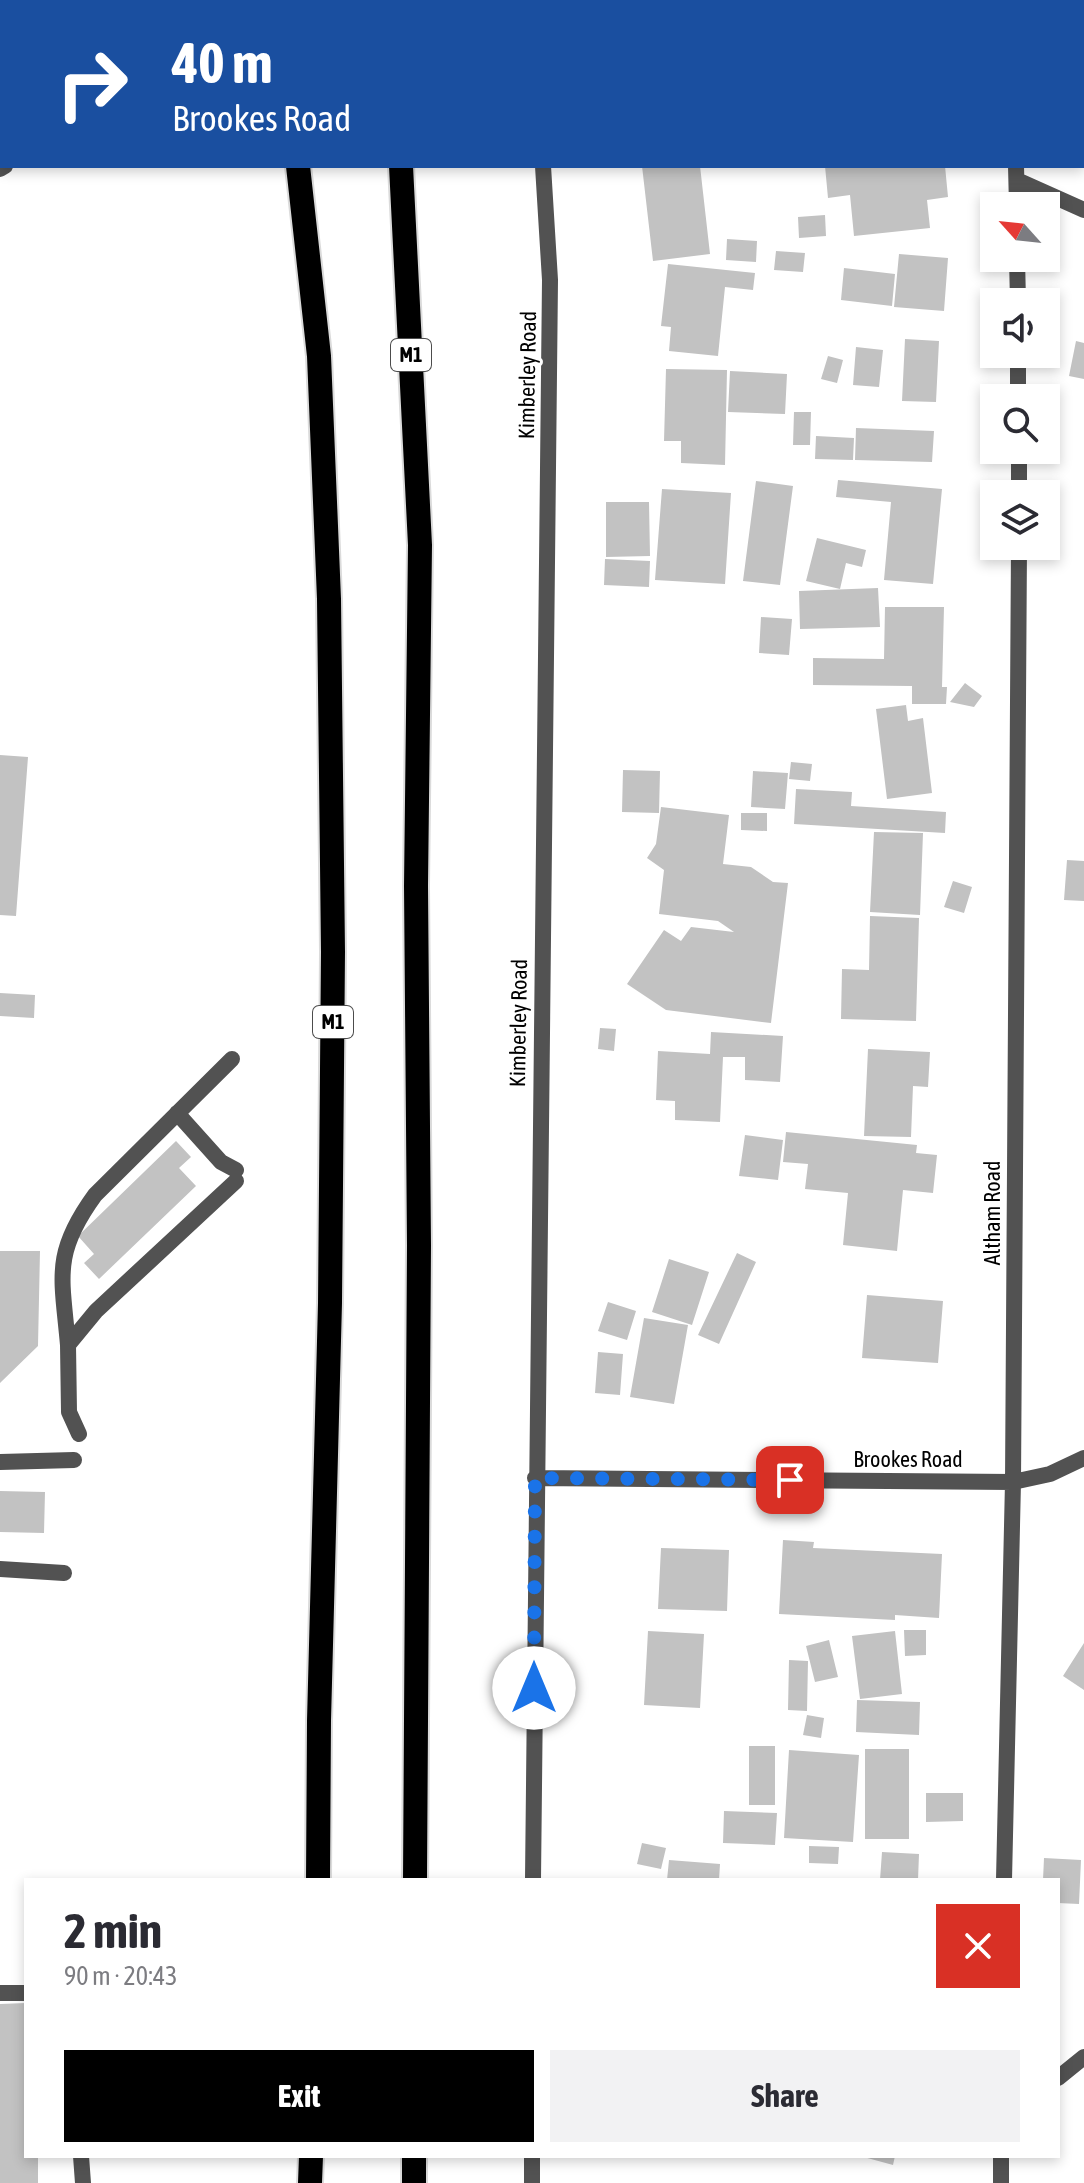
<!DOCTYPE html>
<html lang="en">
<head>
<meta charset="utf-8">
<style>
  :root { --surface:#fff; --page:#f2f2f3; --text:#2b2b33; --muted:#7c7c81; --accent:#000 }
  body { margin:0; font-family:"Asap Condensed",sans-serif; background:var(--page); color:var(--text); height:100vh; display:flex; flex-direction:column; font-size:30px; white-space:nowrap }
  * { box-sizing:border-box; margin:0 }
  p { font-size:26px; color:var(--muted) }
  .icon { flex:none; width:44px; height:44px; fill:none; stroke:currentColor; stroke-width:2; stroke-linecap:round; stroke-linejoin:round }
  .map { position:relative; flex:1; overflow:hidden }
  .details { position:absolute; left:24px; top:1878px; width:1036px; height:280px; display:flex; flex-direction:column; background:var(--surface); border-radius:0px; box-shadow:0 4px 12px #0003 }
  .details>* { flex:none }
  .banner { position:absolute; left:0px; top:0px; width:1084px; height:168px; box-shadow:0 4px 12px #0003; background:#1a4fa0; color:#fff; overflow:hidden }
  .needle { width:52px; rotate:297deg }
  .fabs { position:absolute; left:980px; top:192px; display:grid; gap:16px }
  .fabs a { display:grid; place-items:center; width:80px; height:80px; border-radius:0px; background:var(--surface); box-shadow:0 4px 12px #0003; font-size:40px }
  .pin { position:absolute; display:grid; place-items:center; width:68px; height:68px; color:#fff; margin:-34px; border-radius:16px; box-shadow:0 4px 12px #0006 }
  .me { position:absolute; width:88px; margin:-44px; rotate:0deg; stroke-linejoin:round; filter:drop-shadow(0 0 6px #0008) }
  .turn { display:flex; align-items:center; gap:28px; height:168px; padding:0 40px; font-size:36px }
  .turn .icon { width:104px; height:104px; stroke-width:2.5 }
  .turn b { display:block; font-size:56px; line-height:68px }
  .round { display:grid; place-items:center; flex:none; width:84px; height:84px; border-radius:0px; background:var(--page) }
  .summary { display:flex; align-items:center; justify-content:space-between; height:136px; padding:0 40px }
  h1 { font-size:48px; font-weight:700; line-height:60px }
  .cta { display:flex; gap:16px; margin-top:auto; padding:16px 40px }
  .cta a { flex:1; height:92px; border-radius:0px; background:var(--accent); color:#fff; font-size:32px; font-weight:700; line-height:92px; text-align:center }
  .cta a+a { background:var(--page); color:var(--text) }
  .map>svg:first-child { display:block }
  .building { fill:#c2c2c2 }
  .lines { fill:none; stroke-linecap:round; stroke-linejoin:round }
  .motorway-casing { stroke:#dbdbdb; stroke-width:28 }
  .service { stroke:#525252; stroke-width:16 }
  .minor { stroke:#525252; stroke-width:16 }
  .motorway { stroke:#000; stroke-width:24 }
  .route { stroke:#1a73e8; stroke-width:14; stroke-dasharray:0 25.2 }
  .labels { text-anchor:middle; stroke-width:6; stroke-linejoin:round; paint-order:stroke }
  .shield { fill:#fff; stroke:#4c4c4c; stroke-width:2 }
  .shield-label { font-size:20px; font-weight:bold; fill:#000 }
  .street-label { font-size:22px; fill:#000; stroke:#fff }
</style>
</head>
<body>
<div class="map">
<svg width="1084" height="2183" viewBox="0 0 1084 2183">
  <rect width="100%" height="100%" fill="#fff"/>
  <path class="building" d="M 642,166 L 700,166 L 710,254 L 653,261 Z
    M 825,166 L 945,166 L 948,197 L 927,200 L 930,228 L 854,236 L 850,195 L 828,198 Z
    M 825,215 L 826,236 L 799,238 L 798,217 Z
    M 727,239 L 757,241 L 756,262 L 726,260 Z
    M 776,251 L 805,253 L 803,272 L 774,270 Z
    M 899,254 L 948,258 L 944,311 L 894,307 Z
    M 668,264 L 755,273 L 753,290 L 725,287 L 718,356 L 669,351 L 671,327 L 661,326 Z
    M 844,268 L 895,274 L 892,306 L 841,300 Z
    M 905,339 L 939,341 L 936,402 L 902,401 Z
    M 1076,341 L 1084,343 L 1084,379 L 1069,376 Z
    M 856,347 L 883,350 L 879,387 L 853,385 Z
    M 828,356 L 843,360 L 837,383 L 821,379 Z
    M 666,369 L 727,370 L 725,465 L 681,463 L 681,441 L 664,441 Z
    M 730,371 L 787,374 L 785,414 L 728,412 Z
    M 794,412 L 811,412 L 810,445 L 793,445 Z
    M 856,428 L 934,431 L 932,462 L 855,460 Z
    M 816,436 L 854,438 L 853,460 L 815,459 Z
    M 838,480 L 942,489 L 933,584 L 884,580 L 891,502 L 836,497 Z
    M 756,481 L 793,486 L 780,585 L 743,581 Z
    M 662,489 L 731,493 L 725,584 L 655,580 Z
    M 606,502 L 649,502 L 650,556 L 606,557 Z
    M 817,538 L 866,550 L 862,567 L 846,563 L 840,589 L 806,581 Z
    M 605,559 L 650,561 L 649,587 L 604,585 Z
    M 878,588 L 880,627 L 800,629 L 799,591 Z
    M 885,607 L 944,607 L 942,687 L 947,687 L 946,704 L 912,704 L 912,686 L 813,685 L 813,658 L 884,659 Z
    M 761,617 L 792,619 L 789,655 L 759,653 Z
    M 965,683 L 982,696 L 974,707 L 950,702 Z
    M 906,705 L 908,721 L 923,718 L 932,793 L 887,799 L 876,709 Z
    M 0,755 L 28,757 L 16,916 L 0,915 Z
    M 791,762 L 812,764 L 810,781 L 789,779 Z
    M 623,770 L 660,771 L 659,813 L 622,812 Z
    M 753,771 L 788,773 L 785,809 L 751,807 Z
    M 796,789 L 852,792 L 851,806 L 946,812 L 945,833 L 794,824 Z
    M 661,807 L 729,815 L 723,864 L 751,867 L 773,882 L 788,883 L 771,1023 L 666,1010 L 627,984 L 664,930 L 681,941 L 691,927 L 734,932 L 718,921 L 659,914 L 664,870 L 647,858 L 656,844 Z
    M 741,813 L 767,813 L 767,831 L 741,830 Z
    M 874,832 L 923,833 L 920,915 L 870,912 Z
    M 1067,860 L 1084,861 L 1084,901 L 1064,900 Z
    M 953,881 L 972,887 L 964,913 L 944,907 Z
    M 870,916 L 919,918 L 916,1021 L 841,1019 L 842,969 L 869,970 Z
    M 0,993 L 35,995 L 34,1018 L 0,1016 Z
    M 600,1028 L 616,1029 L 614,1051 L 598,1049 Z
    M 711,1032 L 783,1036 L 780,1082 L 745,1080 L 745,1057 L 723,1057 L 720,1122 L 675,1120 L 675,1101 L 656,1100 L 658,1051 L 710,1054 Z
    M 868,1049 L 930,1052 L 928,1087 L 913,1086 L 911,1137 L 864,1136 Z
    M 786,1132 L 917,1145 L 916,1153 L 937,1155 L 933,1193 L 903,1190 L 897,1251 L 843,1245 L 848,1193 L 805,1189 L 808,1164 L 783,1162 Z
    M 745,1135 L 783,1140 L 778,1180 L 739,1176 Z
    M 176,1141 L 191,1157 L 179,1168 L 196,1186 L 99,1279 L 84,1263 L 94,1254 L 78,1236 Z
    M 0,1251 L 40,1251 L 38,1346 L 0,1383 Z
    M 737,1253 L 756,1262 L 719,1344 L 698,1335 Z
    M 669,1259 L 709,1272 L 692,1325 L 652,1312 Z
    M 867,1295 L 943,1301 L 938,1363 L 862,1358 Z
    M 608,1302 L 636,1311 L 627,1340 L 598,1331 Z
    M 644,1318 L 688,1325 L 674,1404 L 630,1397 Z
    M 598,1352 L 623,1354 L 620,1395 L 595,1393 Z
    M 0,1491 L 45,1492 L 44,1533 L 0,1532 Z
    M 783,1540 L 814,1542 L 813,1548 L 942,1554 L 939,1618 L 895,1615 L 895,1620 L 779,1614 Z
    M 661,1548 L 729,1550 L 727,1611 L 658,1609 Z
    M 904,1630 L 926,1630 L 926,1655 L 905,1656 Z
    M 648,1631 L 704,1634 L 700,1708 L 644,1705 Z
    M 895,1631 L 902,1694 L 860,1699 L 852,1636 Z
    M 829,1640 L 838,1677 L 815,1682 L 806,1646 Z
    M 1084,1643 L 1084,1690 L 1063,1676 Z
    M 789,1660 L 808,1661 L 807,1711 L 788,1710 Z
    M 857,1700 L 920,1702 L 919,1735 L 856,1732 Z
    M 807,1715 L 824,1718 L 821,1738 L 803,1735 Z
    M 749,1746 L 775,1746 L 775,1805 L 749,1805 Z
    M 865,1749 L 909,1749 L 909,1839 L 865,1839 Z
    M 789,1750 L 859,1755 L 853,1842 L 784,1838 Z
    M 926,1793 L 963,1793 L 963,1821 L 926,1822 Z
    M 724,1811 L 777,1813 L 775,1845 L 723,1843 Z
    M 642,1843 L 666,1848 L 661,1869 L 637,1864 Z
    M 809,1846 L 839,1847 L 838,1864 L 809,1863 Z
    M 882,1852 L 919,1854 L 918,1880 L 880,1880 Z
    M 1044,1858 L 1081,1860 L 1079,1904 L 1058,1903 L 1058,1880 L 1043,1880 Z
    M 669,1860 L 720,1864 L 719,1880 L 667,1880 Z
    M 26,2003 L 26,2156 L 38,2156 L 38,2183 L 0,2183 L 0,2004 Z
    M 860,2156 L 895,2156 L 893,2165 Z"/>
  <g class="lines">
    <defs>
      <path id="motorway" d="M 269,0 L 270,2
        M 384,0 L 384,2
        M 298,166 L 319,356 L 329,599 L 333,952 L 330,1303 L 319,1721 L 318,1880
        M 401,166 L 420,545 L 416,886 L 419,1245 L 415,1880
        M 310,2183 L 311,2156
        M 414,2183 L 414,2156"/>
    </defs>
    <use href="#motorway" class="motorway-casing"/>
    <path class="service" d="M 120,2 L 120,0
      M 152,2 L 152,0
      M 0,169 L 5,166
      M 177,1113 L 221,1162 L 236,1170
      M 68,1345 C 62,1277 52,1254 95,1195 L 232,1059
      M 79,1434 L 69,1412 L 68,1345 L 96,1311 L 236,1181
      M 0,1462 L 74,1460
      M 0,1569 L 64,1573
      M 0,1993 L 26,1993
      M 81,2156 L 83,2183"/>
    <path class="minor" d="M 530,0 L 530,2
      M 1004,0 L 1004,2
      M 1016,166 L 1017,206
      M 1017,180 L 1084,210
      M 1017,258 L 1018,302
      M 1018,354 L 1018,398
      M 1019,450 L 1019,494
      M 535,1478 L 1013,1482 L 1050,1474 L 1084,1458
      M 533,1880 L 550,280 L 543,166
      M 1004,1880 L 1013,1482 L 1019,546
      M 1058,2078 L 1084,2057
      M 532,2156 L 532,2183
      M 1001,2183 L 1001,2156"/>
    <use href="#motorway" class="motorway"/>
  </g>
  <g class="lines">
    <path class="route" d="M 534,1688 L 535,1478 L 790,1480"/>
  </g>
  <g class="labels">
    <g class="shield">
      <rect x="391" y="339" width="40" height="32" rx="6"/>
      <rect x="313" y="1006" width="40" height="32" rx="6"/>
    </g>
    <g class="shield-label">
      <text x="411" y="362">M1</text>
      <text x="333" y="1029">M1</text>
    </g>
    <g class="street-label">
      <text transform="translate(527 375) rotate(-89)" y="8">Kimberley Road</text>
      <text transform="translate(518 1023) rotate(-89)" y="8">Kimberley Road</text>
      <text transform="translate(992 1213) rotate(-90)" y="8">Altham Road</text>
      <text x="908" y="1467">Brookes Road</text>
    </g>
  </g>
</svg>
<div class="fabs">
<a><svg class="needle" viewBox="-14 -14 28 28"><path d="M0-13l5 13h-10z" fill="#e53935"/><path d="M0 13l5-13h-10z" fill="#7c7c81"/></svg></a>
<a><svg class="icon" aria-label="sound" viewBox="0 0 24 24"><path d="M4 9h4l5-4v14l-5-4H4zM17 9q2 3 0 6"/></svg></a>
<a><svg class="icon" aria-label="search" viewBox="0 0 24 24"><circle cx="10" cy="10" r="6"/><path d="M15 15l6 6"/></svg></a>
<a><svg class="icon" aria-label="layers" viewBox="0 0 24 24"><path d="M12 4l9 5-9 5-9-5zM3 14l9 5 9-5"/></svg></a>
</div>
<div class="pin" style="left:790px;top:1480px;background:#d93025"><svg class="icon" aria-label="arrive" viewBox="0 0 24 24"><path d="M6 21V4h12l-3 4 3 4H6"/></svg></div>
<svg class="me" style="left:534px;top:1688px" viewBox="-20 -20 40 40"><circle r="19" fill="#fff"/><path d="M0-13L10 11 0 6-10 11z" fill="#1a73e8"/></svg>
<div class="banner">
<div class="turn"><svg class="icon" aria-label="right" viewBox="0 0 24 24"><path d="M7 20v-9h11M14 6l5 5-5 5"/></svg><div><b>40 m</b>Brookes Road</div></div>
</div>
<section class="details">
<div class="summary"><div><h1>2 min</h1><p>90 m · 20:43</p></div><a class="round" style="background:#d93025;color:#fff"><svg class="icon" aria-label="close" viewBox="0 0 24 24"><path d="M6 6l12 12M18 6L6 18"/></svg></a></div>
<div class="cta"><a>Exit</a><a>Share</a></div>
</section>
</div>
</body>
</html>
